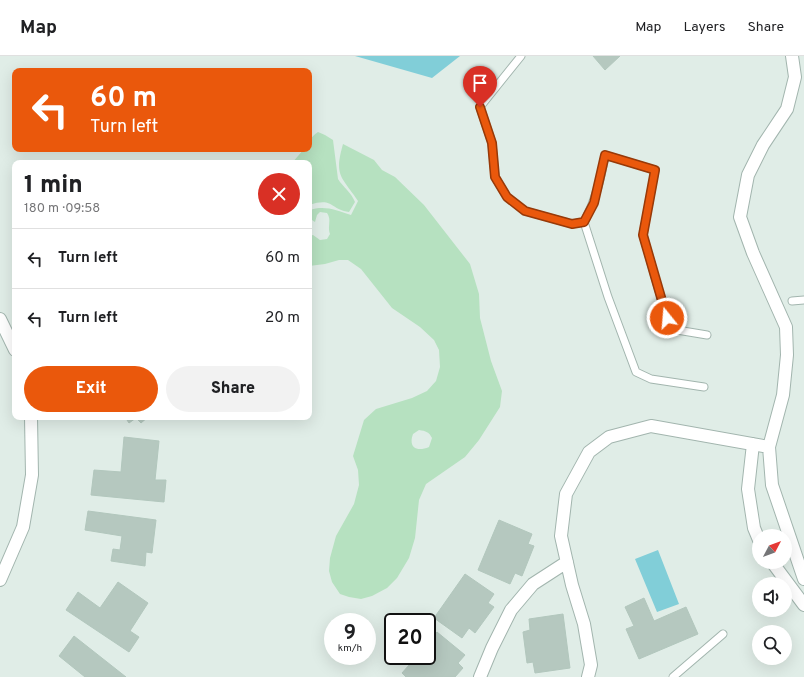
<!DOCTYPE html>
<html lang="en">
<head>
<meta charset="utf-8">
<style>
  :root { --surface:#fff; --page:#f2f2f2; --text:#202124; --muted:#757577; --line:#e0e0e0; --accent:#ea580c }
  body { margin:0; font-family:Overpass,sans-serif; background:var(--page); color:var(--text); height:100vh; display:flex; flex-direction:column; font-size:15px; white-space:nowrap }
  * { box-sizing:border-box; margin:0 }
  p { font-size:13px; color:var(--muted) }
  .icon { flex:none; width:22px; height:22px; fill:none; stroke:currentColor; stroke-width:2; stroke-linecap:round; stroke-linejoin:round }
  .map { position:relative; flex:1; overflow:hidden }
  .sheet { position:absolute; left:12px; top:104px; width:300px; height:260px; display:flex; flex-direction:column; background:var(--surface); border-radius:8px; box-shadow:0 4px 16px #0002 }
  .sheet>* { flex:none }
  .top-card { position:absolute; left:12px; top:12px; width:300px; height:84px; border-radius:8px; box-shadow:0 4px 16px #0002; background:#ea580c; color:#fff; overflow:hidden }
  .needle { width:26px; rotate:49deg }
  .fabs { position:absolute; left:752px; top:473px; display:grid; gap:8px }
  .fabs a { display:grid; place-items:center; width:40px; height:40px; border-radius:50%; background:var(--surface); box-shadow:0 4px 16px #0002; font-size:20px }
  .speed { position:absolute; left:324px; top:557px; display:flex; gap:8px; font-size:20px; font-weight:700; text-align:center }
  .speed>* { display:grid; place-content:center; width:52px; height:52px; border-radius:50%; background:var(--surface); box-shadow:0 4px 16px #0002; line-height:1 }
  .speed small { font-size:10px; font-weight:400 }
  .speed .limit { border:2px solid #111; border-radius:6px; background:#fff; color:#111 }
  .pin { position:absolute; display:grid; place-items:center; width:34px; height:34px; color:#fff; margin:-41px -17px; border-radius:50% 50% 50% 0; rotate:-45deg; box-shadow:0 0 4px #0007 }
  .pin .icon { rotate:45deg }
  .me { position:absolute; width:44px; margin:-22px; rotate:343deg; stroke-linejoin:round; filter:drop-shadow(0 0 3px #0008) }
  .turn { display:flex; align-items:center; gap:14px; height:84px; padding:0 12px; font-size:18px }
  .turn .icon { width:52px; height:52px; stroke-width:2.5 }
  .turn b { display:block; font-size:28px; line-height:34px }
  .round { display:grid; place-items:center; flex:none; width:42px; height:42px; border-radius:21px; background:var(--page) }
  .summary { display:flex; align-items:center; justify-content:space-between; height:68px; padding:0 12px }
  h1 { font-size:24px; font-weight:800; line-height:30px }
  .primary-button { display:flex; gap:8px; margin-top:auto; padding:8px 12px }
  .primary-button a { flex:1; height:46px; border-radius:24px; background:var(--accent); color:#fff; font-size:16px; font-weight:800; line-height:46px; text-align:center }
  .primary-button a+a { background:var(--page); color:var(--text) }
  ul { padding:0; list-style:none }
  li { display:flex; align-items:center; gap:12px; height:60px; padding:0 12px; border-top:1px solid var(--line) }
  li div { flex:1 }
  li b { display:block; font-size:15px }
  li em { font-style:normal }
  header { display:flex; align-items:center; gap:24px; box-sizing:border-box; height:56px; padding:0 20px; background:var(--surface); border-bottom:1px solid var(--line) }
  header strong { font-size:19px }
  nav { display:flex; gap:22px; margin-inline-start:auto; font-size:14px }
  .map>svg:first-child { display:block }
  .green { fill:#b6e1c0; fill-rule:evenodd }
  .water { fill:#81ced8 }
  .building { fill:#b5c8bf; stroke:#b2c7bd }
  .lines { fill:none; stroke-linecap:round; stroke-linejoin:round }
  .service-casing { stroke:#a2b5ae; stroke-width:9 }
  .minor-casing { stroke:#a2b5ae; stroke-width:14 }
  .service { stroke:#fff; stroke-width:7 }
  .minor { stroke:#fff; stroke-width:12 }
  .route-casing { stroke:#983908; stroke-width:10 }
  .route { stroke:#ea580c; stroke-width:7 }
</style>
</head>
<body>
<header>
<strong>Map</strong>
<nav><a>Map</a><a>Layers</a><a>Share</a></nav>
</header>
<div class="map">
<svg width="804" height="621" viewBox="0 0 804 621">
  <rect width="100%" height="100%" fill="#e0ede7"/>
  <path class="green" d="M 318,76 L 325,79 L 333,84 L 338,123 C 343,131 351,136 355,146 L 349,156 C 329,153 334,141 309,149 L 309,107 L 292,107 L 304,93 L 309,93 C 309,84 311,81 318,76 Z
    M 343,88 L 374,104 L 382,114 L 395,121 L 424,149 L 470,208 L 479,238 L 480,262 L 491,305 L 502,335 L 500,351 L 479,384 L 465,401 L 426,428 L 419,444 L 415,482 L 409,502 L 397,522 L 387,532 L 372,540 L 361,543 L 349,541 L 340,538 L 332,526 L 329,515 L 330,502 L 336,480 L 354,448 L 359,429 L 358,414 L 353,400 L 364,364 L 376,353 L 412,342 L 427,335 L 436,325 L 440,311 L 439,294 L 434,284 L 420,271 L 392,252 L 361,213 L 348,204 L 339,204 L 325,208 L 309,210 L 309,180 L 313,179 L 320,184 L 327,183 L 330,178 C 327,170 332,164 327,157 L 320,156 L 317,159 L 315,166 L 309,162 L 309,154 C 325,149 336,154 351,159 L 358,145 C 341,120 334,120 343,88 ZM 419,374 C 426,375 429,376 432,382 L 429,391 C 417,396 408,392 413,378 Z"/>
  <path class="water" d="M 355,0 L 460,0 L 432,22 Z
    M 658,494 L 679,548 L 657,556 L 635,503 Z"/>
  <path class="building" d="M 593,0 L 620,0 L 605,14 Z
    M 125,361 L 148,361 L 141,367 L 136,362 L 129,367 Z
    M 124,381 L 159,385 L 155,424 L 166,424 L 164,446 L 91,439 L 94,414 L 121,416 Z
    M 88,455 L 156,464 L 152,497 L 146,496 L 145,510 L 111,505 L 113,493 L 120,494 L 122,480 L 85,474 Z
    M 499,464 L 532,478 L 528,488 L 534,490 L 522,520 L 515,517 L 510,528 L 478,514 Z
    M 465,518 L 494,538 L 488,547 L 494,551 L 475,577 L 469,572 L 462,582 L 434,562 Z
    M 118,526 L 148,547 L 130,575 L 139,581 L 129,596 L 66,554 L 78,536 L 100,552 Z
    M 644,542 L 654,565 L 686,551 L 698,578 L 639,603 L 626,573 L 634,570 L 625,551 Z
    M 563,558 L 570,612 L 535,617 L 533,606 L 527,607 L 523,576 L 530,574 L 529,563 Z
    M 437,576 L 465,599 L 458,607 L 463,612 L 455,621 L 406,621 L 402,617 L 417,600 L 427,600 L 427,588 Z
    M 74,580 L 126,621 L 85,621 L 59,600 Z"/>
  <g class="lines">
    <defs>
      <path id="service" d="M 521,0 L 480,51 L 492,87 L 495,121 L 507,141 L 525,155 L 572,168 L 584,166 C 596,143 601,123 605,99 L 655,114 L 643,179 L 667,263 L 677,274 L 707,279
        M 584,166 L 608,241 L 636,316 L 651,323 L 704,331
        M 792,245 L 804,244
        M 673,621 L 723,578"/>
      <path id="minor" d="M 792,0 L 795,21 L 787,53 L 763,89 L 748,119 L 740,161 L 753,197 L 786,271 L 787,299 L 783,339 L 769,391 L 772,429 L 804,523
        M 0,263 L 15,294
        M 753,388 L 748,433 L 754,472 L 759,484
        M 772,506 L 804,549
        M 0,524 L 23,471 L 32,419 L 31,361
        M 480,621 L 492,592 L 511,554 L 533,528 L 567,506
        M 588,621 L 591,609 L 584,568 L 572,529 L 561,480 L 566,438 L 589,396 L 609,381 L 651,370 L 769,391"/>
    </defs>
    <use href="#service" class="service-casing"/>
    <use href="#minor" class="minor-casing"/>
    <use href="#service" class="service"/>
    <use href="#minor" class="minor"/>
  </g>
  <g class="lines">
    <defs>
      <path id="route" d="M 480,51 L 492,87 L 495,121 L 507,141 L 525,155 L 572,168 L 584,166 L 594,147 L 605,99 L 655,114 L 643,179 L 667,262"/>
    </defs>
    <use href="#route" class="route-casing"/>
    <use href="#route" class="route"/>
  </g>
</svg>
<div class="fabs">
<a><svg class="needle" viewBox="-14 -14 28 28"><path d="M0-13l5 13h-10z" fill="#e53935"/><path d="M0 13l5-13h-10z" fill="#757577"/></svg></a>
<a><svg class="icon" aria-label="sound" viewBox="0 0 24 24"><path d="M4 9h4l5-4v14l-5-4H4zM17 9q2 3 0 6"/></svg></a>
<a><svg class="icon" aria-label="search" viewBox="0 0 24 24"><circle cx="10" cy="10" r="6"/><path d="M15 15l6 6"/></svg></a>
</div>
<div class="speed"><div>9<small>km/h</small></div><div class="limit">20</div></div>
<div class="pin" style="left:480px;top:51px;background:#d93025"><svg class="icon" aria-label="arrive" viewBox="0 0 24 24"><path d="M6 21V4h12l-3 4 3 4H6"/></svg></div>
<svg class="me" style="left:667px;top:262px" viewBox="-20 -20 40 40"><circle r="17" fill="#ea580c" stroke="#fff" stroke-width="3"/><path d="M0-11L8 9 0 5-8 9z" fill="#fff"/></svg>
<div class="top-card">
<div class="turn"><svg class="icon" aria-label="left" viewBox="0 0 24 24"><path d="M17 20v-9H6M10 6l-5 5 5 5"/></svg><div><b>60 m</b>Turn left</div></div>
</div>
<section class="sheet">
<div class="summary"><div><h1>1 min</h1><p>180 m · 09:58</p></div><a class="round" style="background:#d93025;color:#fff"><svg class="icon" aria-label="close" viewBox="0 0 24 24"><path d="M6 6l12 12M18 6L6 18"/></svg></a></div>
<ul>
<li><svg class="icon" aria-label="left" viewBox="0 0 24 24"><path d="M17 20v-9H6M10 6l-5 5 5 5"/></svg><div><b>Turn left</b></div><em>60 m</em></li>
<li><svg class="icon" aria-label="left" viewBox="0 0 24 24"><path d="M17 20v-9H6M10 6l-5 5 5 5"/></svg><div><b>Turn left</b></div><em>20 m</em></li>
</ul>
<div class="primary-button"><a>Exit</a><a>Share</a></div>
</section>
</div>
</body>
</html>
